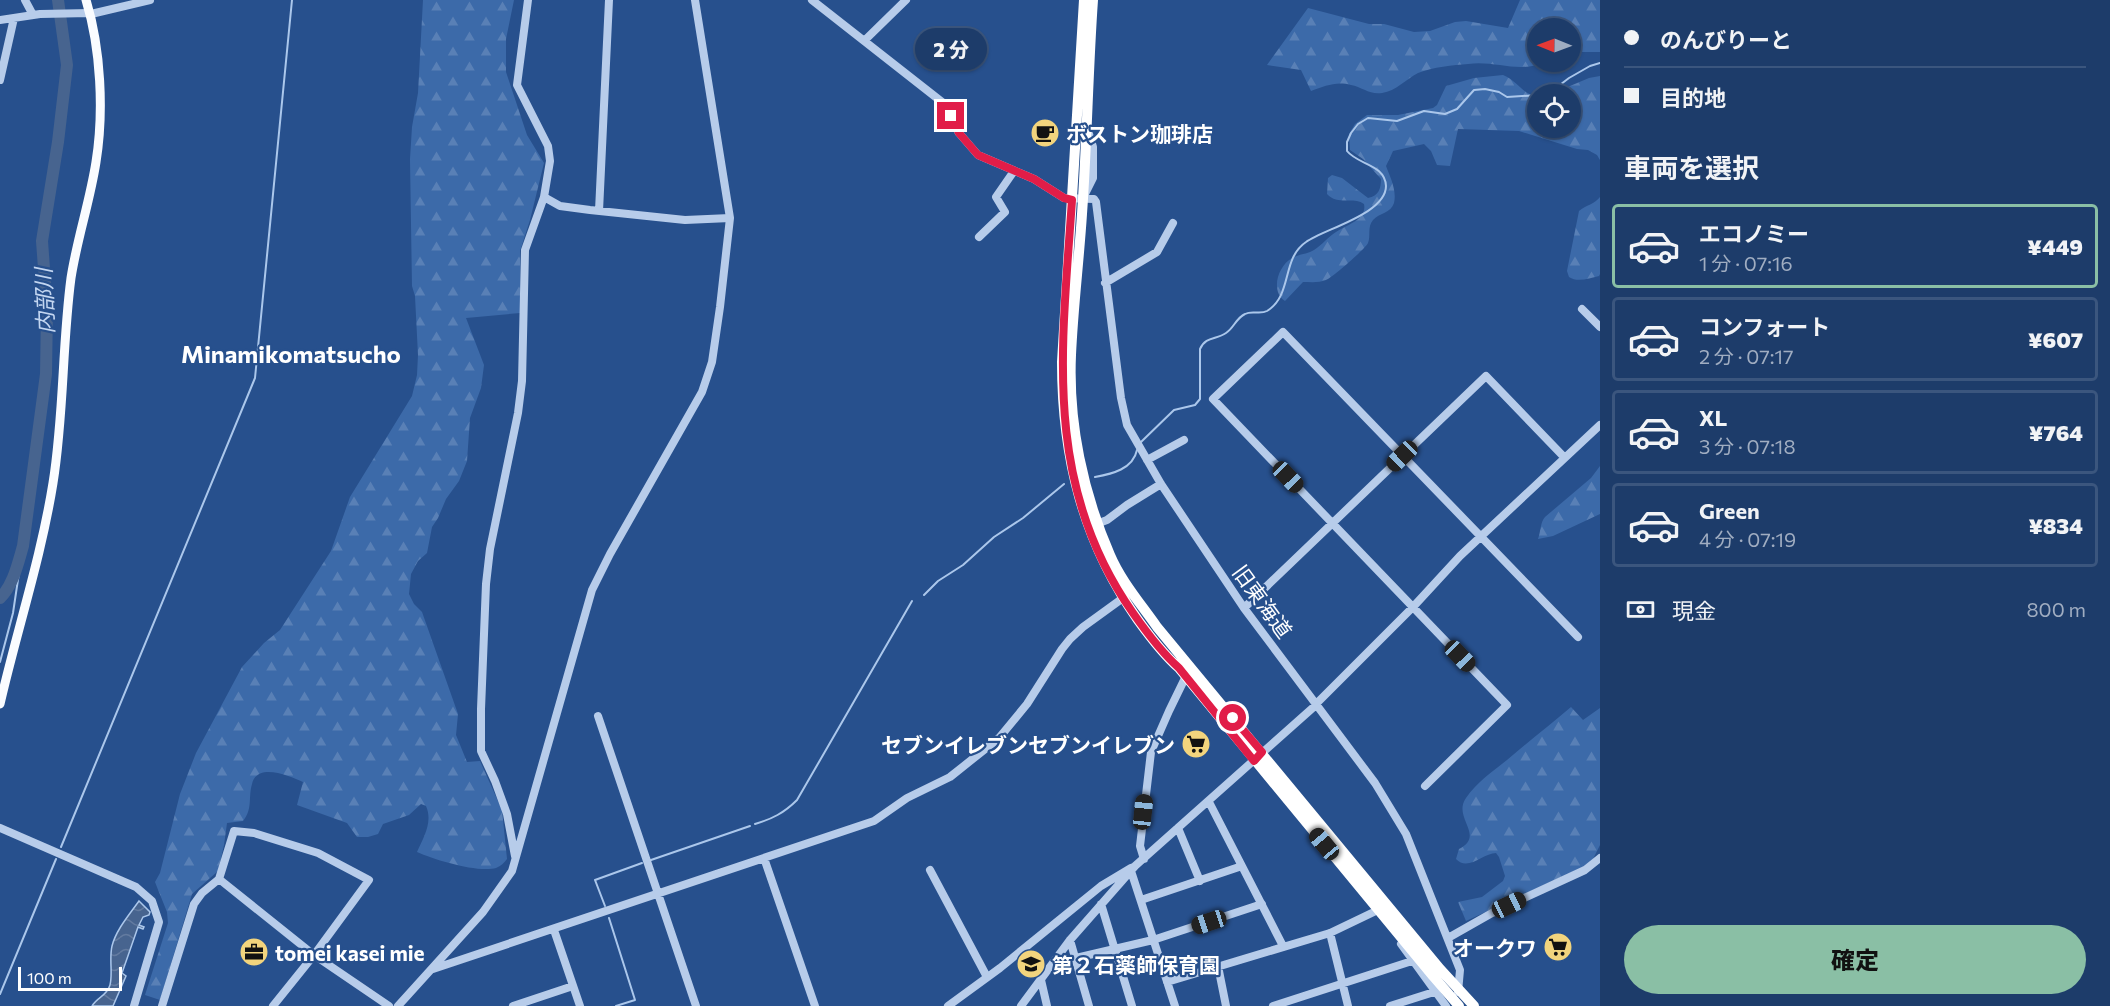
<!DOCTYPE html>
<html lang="ja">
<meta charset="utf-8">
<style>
body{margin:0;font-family:Commissioner,"Noto Sans JP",sans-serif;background:#2a4772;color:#f1f3f6;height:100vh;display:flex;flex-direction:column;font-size:22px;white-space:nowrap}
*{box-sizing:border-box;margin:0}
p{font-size:20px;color:#a0adc1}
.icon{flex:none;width:33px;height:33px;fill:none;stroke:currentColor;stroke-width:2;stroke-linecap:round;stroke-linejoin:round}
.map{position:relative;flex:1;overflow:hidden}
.sheet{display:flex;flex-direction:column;background:#1d3c6a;width:510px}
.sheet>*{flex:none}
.guide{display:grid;align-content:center;height:132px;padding:0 24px;background:#1d3c6a}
.needle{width:39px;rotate:271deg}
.fabs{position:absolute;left:1527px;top:18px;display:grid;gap:12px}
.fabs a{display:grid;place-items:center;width:54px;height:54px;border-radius:50%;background:#1d3c6a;box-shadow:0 2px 4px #0004,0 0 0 2px #3b567e;font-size:30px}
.scale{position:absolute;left:18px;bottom:15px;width:104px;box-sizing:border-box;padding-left:6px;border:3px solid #fff;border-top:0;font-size:16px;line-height:21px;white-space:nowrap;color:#fff;-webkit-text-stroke:4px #27508d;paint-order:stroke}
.end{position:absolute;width:27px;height:27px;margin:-14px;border:8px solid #e11d48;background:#fff;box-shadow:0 0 0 3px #fff}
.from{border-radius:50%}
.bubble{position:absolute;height:42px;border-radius:21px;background:#1d3c6a;box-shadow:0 2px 4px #0004,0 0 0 2px #3b567e;font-size:20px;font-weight:800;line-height:42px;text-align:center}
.car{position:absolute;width:18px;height:36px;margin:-18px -9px;border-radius:8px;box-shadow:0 0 4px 2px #0007;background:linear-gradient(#222 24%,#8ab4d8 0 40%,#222 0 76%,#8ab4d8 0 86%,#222 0)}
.guide b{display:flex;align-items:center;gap:21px;height:57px;font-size:22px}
.guide b+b{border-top:2px solid #3b567e}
.guide i{width:15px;height:15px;background:#f1f3f6}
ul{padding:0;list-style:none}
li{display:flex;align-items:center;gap:18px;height:84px;margin:0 12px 9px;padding:0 12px;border:3px solid #3b567e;border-radius:6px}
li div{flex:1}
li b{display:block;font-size:22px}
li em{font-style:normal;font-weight:800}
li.active{border-color:#8abfa5}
li>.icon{width:54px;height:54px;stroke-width:1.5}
h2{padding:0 24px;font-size:27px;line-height:72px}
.pay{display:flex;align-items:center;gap:15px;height:66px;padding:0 24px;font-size:22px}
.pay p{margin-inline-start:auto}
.primary-button{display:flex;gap:12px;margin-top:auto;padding:12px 24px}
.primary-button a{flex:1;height:69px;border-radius:36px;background:#8abfa5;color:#111;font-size:24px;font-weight:800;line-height:69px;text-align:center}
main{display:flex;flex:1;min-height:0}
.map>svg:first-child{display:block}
.forest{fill:url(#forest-firs)}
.water{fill:url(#water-waves);stroke:#abc7eb;stroke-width:1.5}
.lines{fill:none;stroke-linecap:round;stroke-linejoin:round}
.stream{stroke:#abc7eb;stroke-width:2}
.river{stroke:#47648f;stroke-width:12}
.minor{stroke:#b7ccea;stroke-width:8}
.major{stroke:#fafcff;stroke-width:9}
.highway{stroke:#fff;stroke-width:10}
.route{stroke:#e11d48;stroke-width:8}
.labels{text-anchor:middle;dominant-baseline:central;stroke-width:4.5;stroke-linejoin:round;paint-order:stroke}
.poi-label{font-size:21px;font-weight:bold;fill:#fff;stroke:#27508d;text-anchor:start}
.street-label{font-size:21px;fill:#fff;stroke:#27508d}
.water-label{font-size:22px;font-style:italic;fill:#c3d6f1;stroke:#27508d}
.quarter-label{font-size:24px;font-weight:bold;fill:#fff;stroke:#27508d}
</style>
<main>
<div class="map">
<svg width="1600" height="1006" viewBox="0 0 1600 1006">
<defs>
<pattern id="forest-firs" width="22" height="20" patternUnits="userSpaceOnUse" patternTransform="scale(1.5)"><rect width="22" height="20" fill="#3c6aa9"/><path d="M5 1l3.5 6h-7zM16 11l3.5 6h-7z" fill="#5980b6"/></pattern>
<pattern id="water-waves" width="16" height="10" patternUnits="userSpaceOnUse" patternTransform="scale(1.5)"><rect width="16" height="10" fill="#47648f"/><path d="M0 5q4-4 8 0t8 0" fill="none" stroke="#637ba0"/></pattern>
</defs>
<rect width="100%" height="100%" fill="#27508d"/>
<path class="forest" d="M423 0H514L506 39V72L527 135 544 163 530 220 520 251V313L466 318 484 365 481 388 470 418 467 461 459 481 446 499 438 518 432 527 427 553 418 561 411 574 409 594 414 604 422 612 458 714 456 735 467 762 480 761 502 810 507 859C504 863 501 866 496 868 478 873 435 860 417 852 424 837 433 822 426 806L421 804 409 815 383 824 378 834 368 837H357L347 823 297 805 303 782C290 776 257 762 252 784 248 797 253 809 243 821L227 823 224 845 218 871 192 894 160 1000 145 995 168 923 167 912 155 882 160 873 180 794 196 753 242 667 264 643 280 630 331 551 350 497 412 396 417 375 418 355 415 296 412 286 410 159 412 127 418 93Z
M1520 0H1600V52H1571L1570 28H1538V62H1546C1519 74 1495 60 1468 64 1453 65 1433 67 1418 73 1406 79 1396 91 1382 93 1370 95 1362 87 1351 85 1336 81 1325 86 1311 91L1301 70 1267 65 1308 8 1369 24H1384L1414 32 1430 31 1455 22 1466 21 1508 28Z
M1503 75C1518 81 1522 94 1537 97L1538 128H1570V94H1551L1589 78 1600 76V160L1597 155 1588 150 1577 149 1519 131 1458 129 1450 166 1437 165 1431 151 1424 144 1393 151 1386 166C1390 177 1397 190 1394 203 1391 213 1379 213 1373 220 1367 227 1371 236 1368 243 1365 249 1332 278 1326 280 1319 283 1311 282 1303 282L1285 301C1270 291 1278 266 1292 258 1299 254 1308 254 1314 250 1322 245 1328 237 1336 232 1343 227 1355 223 1360 217 1364 213 1365 209 1364 204 1353 196 1338 206 1327 194L1328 178 1332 175 1342 178 1368 198C1379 196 1381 188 1381 179L1363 159 1350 150 1349 134 1355 124 1367 115H1398L1433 108 1437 105 1446 86 1474 78Z
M1600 197V274L1599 276C1589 278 1578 283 1569 277L1567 271 1579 211C1586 205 1595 204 1600 197Z
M1600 466V514L1553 536 1538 539C1541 531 1540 523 1545 517L1591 478Z
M1571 707 1583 720 1600 708V845L1591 863 1466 921 1458 902 1482 897 1503 881 1505 876 1499 857 1496 853C1483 853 1468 872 1456 859L1459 849C1486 835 1452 818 1466 798 1477 782 1493 771 1507 760 1528 742 1550 725 1571 707Z"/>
<path class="water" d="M139 901 150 912 149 915 143 917 139 925 144 927 143 929 138 927 122 973 126 976 113 1006H92C97 997 107 996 110 985 113 973 109 959 112 946 116 930 129 915 139 901Z"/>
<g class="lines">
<path class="stream" d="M1543 94H1548L1569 78 1590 66 1600 63
M1141 442 1174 410 1195 405 1200 399V349C1206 336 1216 340 1226 333 1234 328 1236 318 1245 314 1252 310 1260 315 1267 311 1293 295 1281 259 1306 242 1324 229 1386 214 1386 186 1385 164 1358 165 1347 151V142L1351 133 1358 124 1368 118 1397 121 1424 111 1445 114 1457 109 1474 90 1485 89 1499 92 1507 97 1538 95
M1095 477C1112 474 1133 469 1137 450
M924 595 938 581 963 565 994 537 1023 518 1064 484
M0 662 13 613 23 546
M755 824C772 819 784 813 797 800L912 601
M61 847 255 378 292 0
M651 860 750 826
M605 906 595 880 642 863
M609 918 635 1000 616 1006
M0 994 56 859"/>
<path class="river" d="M0 598C13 586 18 563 23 546L46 374 47 309 42 241 58 142 67 65 58 0"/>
<path class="minor" d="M25 0 33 15
M812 0 942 102 959 133 978 155 1034 179 1064 198 1094 199 1096 202 1121 398 1127 425 1161 484 1244 608 1375 783 1406 834 1460 970 1458 992
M91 14 150 0
M0 20 40 14 90 13
M864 41 906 0
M0 80 14 18
M1085 194 1093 178V147L1089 134
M544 197 560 206 590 210 685 220 730 218
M599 211 609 0
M979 237 1005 212 996 197 1014 171
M1105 283 1157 252 1173 223
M1582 309 1600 327
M1147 460 1184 440
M1099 523 1107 520 1127 505 1161 484
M1244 608 1486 376 1564 457
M1316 704 1413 607 1460 556 1600 425
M598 716 696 1006
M1425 786 1507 705 1213 399 1283 332 1578 637
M1209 802 1283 946
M0 828 136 887 152 901 159 922 134 1006
M1178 828 1200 881
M515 856 507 814 495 781 481 751V709L486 584 490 549 518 413 522 381 525 250 544 197 550 161 548 146 517 85 528 0
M764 858 815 1006
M1144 859 1140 846 1151 752 1169 711 1187 674
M930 870 987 977
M1131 871 1175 1006
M219 879 314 955 389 1006
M1141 900 1242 866
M1101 904 1132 1006
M554 930 580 1006
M1330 933 1348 1006
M1448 938 1492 913 1585 870 1600 858
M1070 940 1089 1006
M1401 944 1446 1006
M1076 958 1153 940 1262 904
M1218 966 1226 1006
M433 969 874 821 907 798 950 777 999 738 1027 704 1062 649 1070 639 1083 627 1123 598
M1041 980 1047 1006
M1167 982 1330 933 1378 910
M162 1006 194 904 202 893 219 879 234 831 254 833 318 853 369 880 314 955 273 1006
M398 1006 483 912 512 871 592 590 610 554 702 392 712 362 720 307 730 218 695 0
M513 1006 573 986
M948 1006 1000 968 1101 886 1131 868
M1021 1006 1070 940 1135 866 1316 705
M1273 1006 1412 961
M1390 1006 1434 992"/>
<path class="major" d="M0 704C17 630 41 558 53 483 64 415 62 346 71 278 77 239 90 201 96 162 104 112 101 49 86 0"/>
<path class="highway" d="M1084 0 1062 362C1062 457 1083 542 1138 620 1151 638 1163 654 1179 668L1433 976 1459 1006
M1093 0C1088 71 1087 143 1082 214 1079 261 1073 308 1071 355 1068 423 1083 493 1110 555 1121 581 1141 604 1157 627L1440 969 1474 1006"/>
</g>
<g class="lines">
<path class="route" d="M951 116 959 133 978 155 1034 179 1064 198 1072 200C1062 347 1042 484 1133 613 1147 633 1161 652 1179 668L1254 761 1262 752 1233 718"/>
</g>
<defs>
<g id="cafe-disc" transform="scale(1.5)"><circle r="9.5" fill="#f2d47d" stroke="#27508d"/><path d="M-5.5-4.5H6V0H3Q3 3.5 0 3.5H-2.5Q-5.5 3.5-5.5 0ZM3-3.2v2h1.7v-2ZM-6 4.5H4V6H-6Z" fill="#111"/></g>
<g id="supermarket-disc" transform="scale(1.5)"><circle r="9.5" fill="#f2d47d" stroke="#27508d"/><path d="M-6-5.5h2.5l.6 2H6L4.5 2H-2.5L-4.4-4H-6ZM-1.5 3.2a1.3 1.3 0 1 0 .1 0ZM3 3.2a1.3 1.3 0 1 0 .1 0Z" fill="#111"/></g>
<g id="office-disc" transform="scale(1.5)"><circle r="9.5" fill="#f2d47d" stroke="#27508d"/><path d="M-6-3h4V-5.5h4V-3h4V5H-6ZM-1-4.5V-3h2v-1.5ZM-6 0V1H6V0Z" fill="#111"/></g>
<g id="school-disc" transform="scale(1.5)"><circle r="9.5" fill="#f2d47d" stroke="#27508d"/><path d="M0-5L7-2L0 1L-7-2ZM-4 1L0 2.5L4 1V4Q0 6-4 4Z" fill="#111"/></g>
</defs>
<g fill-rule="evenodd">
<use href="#cafe-disc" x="1045" y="133"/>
<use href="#supermarket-disc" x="1196" y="744"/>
<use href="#supermarket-disc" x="1558" y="947"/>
<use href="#office-disc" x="254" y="952"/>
<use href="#school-disc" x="1031" y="964"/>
</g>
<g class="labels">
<g class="poi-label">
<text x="1066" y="133">ボストン珈琲店</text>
<text x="1175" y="744" text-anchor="end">セブンイレブンセブンイレブン</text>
<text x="1537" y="947" text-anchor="end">オークワ</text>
<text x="275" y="952">tomei kasei mie</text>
<text x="1052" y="964">第２石薬師保育園</text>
</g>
<g class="street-label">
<text transform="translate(1263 601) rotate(54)">旧東海道</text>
</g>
<g class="water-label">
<text transform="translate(44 301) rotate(-92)">内部川</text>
</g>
<g class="quarter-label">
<text x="291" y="353">Minamikomatsucho</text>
</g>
</g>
</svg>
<div class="fabs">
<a><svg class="needle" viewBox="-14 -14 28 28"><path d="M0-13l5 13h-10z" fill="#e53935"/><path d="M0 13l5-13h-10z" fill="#a0adc1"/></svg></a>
<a><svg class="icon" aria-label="locate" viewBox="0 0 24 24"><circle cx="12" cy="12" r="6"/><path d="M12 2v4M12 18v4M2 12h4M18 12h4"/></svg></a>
</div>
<div class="scale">100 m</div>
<i class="end from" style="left:1233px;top:718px"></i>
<i class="end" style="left:951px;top:116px"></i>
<div class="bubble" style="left:915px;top:28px;width:72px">2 分</div>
<i class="car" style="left:1402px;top:456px;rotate:226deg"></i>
<i class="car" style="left:1288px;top:477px;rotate:136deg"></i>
<i class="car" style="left:1460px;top:656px;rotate:136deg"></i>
<i class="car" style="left:1143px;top:812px;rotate:6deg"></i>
<i class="car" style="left:1324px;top:844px;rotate:320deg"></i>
<i class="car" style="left:1509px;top:905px;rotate:65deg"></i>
<i class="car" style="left:1209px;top:922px;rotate:252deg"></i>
</div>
<section class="sheet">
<div class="guide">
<b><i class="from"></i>のんびりーと</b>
<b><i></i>目的地</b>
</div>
<h2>車両を選択</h2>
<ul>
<li class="active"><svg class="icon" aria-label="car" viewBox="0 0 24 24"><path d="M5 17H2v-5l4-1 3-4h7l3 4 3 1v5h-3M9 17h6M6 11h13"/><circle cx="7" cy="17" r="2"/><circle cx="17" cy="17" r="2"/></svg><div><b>エコノミー</b><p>1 分 · 07:16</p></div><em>¥449</em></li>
<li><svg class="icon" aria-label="car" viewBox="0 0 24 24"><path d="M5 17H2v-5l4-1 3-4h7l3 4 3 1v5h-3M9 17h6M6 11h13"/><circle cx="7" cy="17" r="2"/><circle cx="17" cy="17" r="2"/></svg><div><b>コンフォート</b><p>2 分 · 07:17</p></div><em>¥607</em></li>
<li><svg class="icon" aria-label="car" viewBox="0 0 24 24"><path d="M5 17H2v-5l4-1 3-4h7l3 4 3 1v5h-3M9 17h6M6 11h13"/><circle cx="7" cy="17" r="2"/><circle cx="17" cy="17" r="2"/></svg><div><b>XL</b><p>3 分 · 07:18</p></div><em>¥764</em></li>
<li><svg class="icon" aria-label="car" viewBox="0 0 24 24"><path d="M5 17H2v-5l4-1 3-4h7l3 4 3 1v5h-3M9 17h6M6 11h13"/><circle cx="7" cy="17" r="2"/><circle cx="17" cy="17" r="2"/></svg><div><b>Green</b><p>4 分 · 07:19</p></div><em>¥834</em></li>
</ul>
<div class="pay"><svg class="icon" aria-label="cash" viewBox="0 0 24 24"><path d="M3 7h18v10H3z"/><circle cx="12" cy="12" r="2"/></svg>現金<p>800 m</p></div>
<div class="primary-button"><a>確定</a></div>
</section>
</main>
